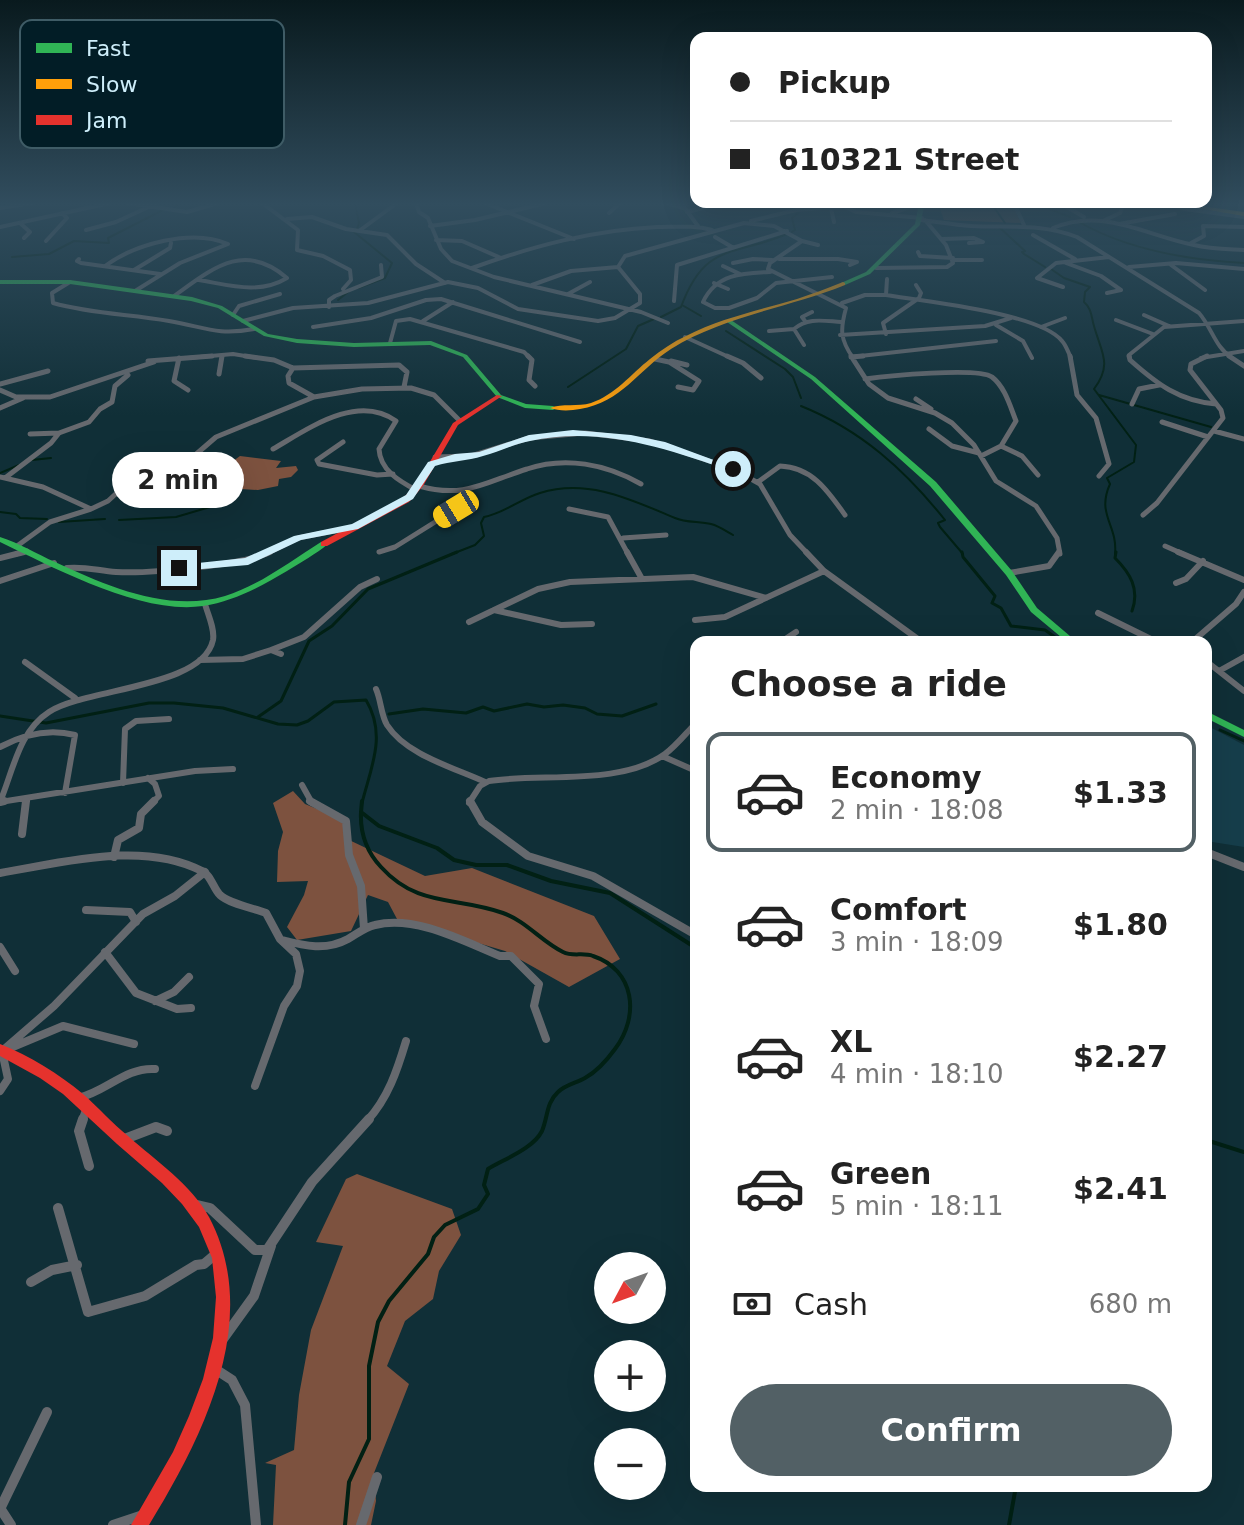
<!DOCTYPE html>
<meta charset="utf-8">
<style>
body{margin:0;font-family:"DejaVu Sans",sans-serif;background:#f6f6f6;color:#222;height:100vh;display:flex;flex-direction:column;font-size:30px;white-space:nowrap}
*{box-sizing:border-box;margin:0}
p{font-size:26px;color:#767676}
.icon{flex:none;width:44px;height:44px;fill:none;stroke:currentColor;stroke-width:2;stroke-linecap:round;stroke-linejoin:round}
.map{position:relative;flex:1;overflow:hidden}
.panel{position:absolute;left:690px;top:636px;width:522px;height:856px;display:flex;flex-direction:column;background:#fff;border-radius:16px;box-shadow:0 8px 32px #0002}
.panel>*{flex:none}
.guide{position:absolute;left:690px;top:32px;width:522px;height:176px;border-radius:16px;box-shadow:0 8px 32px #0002;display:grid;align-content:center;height:176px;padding:0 40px;background:#fff}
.needle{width:52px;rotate:229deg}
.tools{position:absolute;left:594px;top:1252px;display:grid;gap:16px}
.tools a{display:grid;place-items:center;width:72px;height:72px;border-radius:50%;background:#fff;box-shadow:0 8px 32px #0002;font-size:40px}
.end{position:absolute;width:36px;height:36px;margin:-18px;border:10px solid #ceeefa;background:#111;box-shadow:0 0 0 4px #111}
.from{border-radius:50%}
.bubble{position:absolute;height:56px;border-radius:28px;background:#fff;box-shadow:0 8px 32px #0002;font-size:26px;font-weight:700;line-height:56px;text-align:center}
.car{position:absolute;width:24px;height:48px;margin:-24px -12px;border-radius:10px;box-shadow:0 0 6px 2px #0007;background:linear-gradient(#f5c518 24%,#345 0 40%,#f5c518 0 76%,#345 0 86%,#f5c518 0)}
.guide b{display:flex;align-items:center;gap:28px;height:76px;font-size:30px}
.guide b+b{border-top:2px solid #e0e0e0}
.guide i{width:20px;height:20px;background:#222}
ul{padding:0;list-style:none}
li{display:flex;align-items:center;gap:24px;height:120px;margin:0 16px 12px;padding:0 24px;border:4px solid transparent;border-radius:16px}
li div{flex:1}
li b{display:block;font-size:30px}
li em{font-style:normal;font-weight:700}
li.active{border-color:#526065}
li>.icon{width:72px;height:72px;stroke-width:1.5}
h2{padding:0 40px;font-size:36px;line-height:96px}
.pay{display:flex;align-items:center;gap:20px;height:88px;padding:0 40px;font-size:30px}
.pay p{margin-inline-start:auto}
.primary-button{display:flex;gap:16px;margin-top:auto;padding:16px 40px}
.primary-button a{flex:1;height:92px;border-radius:48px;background:#526065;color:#fff;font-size:32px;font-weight:700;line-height:92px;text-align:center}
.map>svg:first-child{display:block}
.built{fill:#163e4b}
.green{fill:#6e4838}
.forest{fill:#7d523f}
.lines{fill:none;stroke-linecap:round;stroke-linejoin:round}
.stream-far2{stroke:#012014;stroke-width:2}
.stream-far1{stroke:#012014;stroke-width:3}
.stream{stroke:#012014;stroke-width:4}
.street-far4{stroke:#66696e;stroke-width:4}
.street-far3{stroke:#66696e;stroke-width:5}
.street-far2{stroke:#66696e;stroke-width:6}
.street-far1{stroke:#66696e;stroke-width:8}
.street{stroke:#66696e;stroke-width:10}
.fast{fill:#30b455;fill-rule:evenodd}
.slow{fill:#ff9f0a;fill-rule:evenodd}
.jam{fill:#e5322d;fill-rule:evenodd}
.route{fill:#ceeefa}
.key{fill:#021d26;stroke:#3f5c66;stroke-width:2}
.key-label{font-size:22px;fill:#ceeefa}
</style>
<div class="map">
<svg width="1244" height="1525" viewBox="0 0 1244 1525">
<rect width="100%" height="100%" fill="#102f37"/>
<path class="built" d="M1206 725 1244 745V847L1206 841Z"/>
<path class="green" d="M938 203H1012L1021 223 944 220Z"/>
<path class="forest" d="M240 456 281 461 276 468 296 466 298 470 291 477 279 479 278 486 258 490 241 489 237 481 223 482 218 472Z
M293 791 305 804 344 820 347 839 425 876 472 868 594 916 620 959 569 987 505 951 397 919 388 902 368 895 351 931 297 940 287 927 304 895 308 881 277 882 278 851 283 832 273 803Z
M357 1174 452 1209 461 1235 439 1271 433 1299 405 1321 387 1366 409 1384 374 1473 376 1501 371 1525H273L276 1465 265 1463 294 1450 299 1395 311 1330 343 1246 316 1242 346 1179Z"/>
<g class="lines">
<path class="stream-far2" d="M355 203 359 223 357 229
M991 203 1005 223
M1034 203 1070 217
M174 207 182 203
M1079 222C1128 250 1188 260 1244 263
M999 227 1025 251 1022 252 1024 254 1045 267
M354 232 392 263 385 278 358 288
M792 232 795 230 792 218 800 211
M12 257 49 254 74 241 109 243 108 238 163 210
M1051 269 1064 278 1090 287 1085 292 1084 302C1092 309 1091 316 1094 326 1101 352 1113 364 1094 389L1136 445 1134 462 1107 478 1110 484C1096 515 1118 525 1115 554
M338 300 348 292
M682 305 701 316
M661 317 681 307C705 242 732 257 787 234
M726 331 785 369 793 377 801 398
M568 387 626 349 638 326 654 319
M1099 395 1211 427
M801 406C861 430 905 470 945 520L938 523 940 527 963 554
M32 460 51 458
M0 473 19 465
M0 512 16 514 20 518 47 519
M119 520 176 517 227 502
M59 522 105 519
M452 554 475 545 484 536 481 523 484 517C505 513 520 499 540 493 588 478 632 500 675 518 686 523 700 521 711 524 719 526 726 531 733 535"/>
<path class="stream-far1" d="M962 552 963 557 995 596 992 603 1001 608 1011 626 1045 630 1062 642
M1116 552 1115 558C1130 573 1140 589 1132 611
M389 714 423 709 466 713 483 707 494 711 527 704 544 707 563 705 585 708 597 714 622 716 656 704
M0 716 46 723 149 703H174L223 708 278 724 297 725 308 721 334 702 366 700C387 735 371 767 362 803
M258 717 281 701 309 641 332 626 368 589 457 552
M1220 730 1244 741"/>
<path class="stream" d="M362 801 361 812 379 826 437 848 454 860 476 865H507L551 881 610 893 696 948
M1206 1140 1244 1152
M345 1525 349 1482 369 1439V1366L378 1322 389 1301 428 1254 434 1237 445 1225 478 1209 488 1194 484 1185 488 1169C504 1159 533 1149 542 1131 548 1117 546 1103 558 1092 565 1085 576 1083 585 1078 596 1072 607 1060 615 1049 640 1016 635 970 593 956 583 952 573 957 563 952 542 942 526 921 503 913 456 896 418 908 381 867 367 852 360 833 361 812
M1009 1525 1016 1486"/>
<path class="street-far4" d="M128 203 187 212 218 203
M262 203 298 230 297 250 323 256 350 270 351 280 343 289
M416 203 419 212 428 218 441 249 452 261 494 277 641 312 668 323
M485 203 574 239
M666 203 684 208
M681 203 698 226
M1014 203 1024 225
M1060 203 1084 217
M1167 203 1185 209 1244 217
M845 207 856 212 922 218
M0 208 32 203
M831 208 834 222
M687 212 722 203
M609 213 620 203
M892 213 922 203
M287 219 312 217 346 229 387 235 416 264 445 283
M921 220C938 222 955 225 971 226 1008 228 1041 223 1077 237L1199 313C1212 328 1215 347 1232 358
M1105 220 1120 213 1124 203
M751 221 796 210 887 203
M20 223 30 232 24 238
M1119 224 1175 214
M430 226 475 220 546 203
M0 227 110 203
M1053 228C1102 207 1145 235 1194 245 1210 249 1227 249 1244 250
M86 230 116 222 157 203
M359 231 397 203
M1033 235 1075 259
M715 237 732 247
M942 239 974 238 983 242 969 243
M436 240 462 241 501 258
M46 241 67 218 62 213
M802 241 818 245
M1191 243 1204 236 1203 226 1244 227
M918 252 920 256 953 258
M79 259 77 261 81 263 160 274
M779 259H838L857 262 850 265
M953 260H982
M733 263 753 259 772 260
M1066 263 1101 276 1121 290 1107 293
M1171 265 1205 290
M105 266C135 244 192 228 228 244L180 263 135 291
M723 266 740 274
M1129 267 1176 263 1244 269
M472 268C533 246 593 230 657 227 676 227 694 225 712 230
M876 268 947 267 953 263 946 245 925 220
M134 270 170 248 171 243
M770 272C742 273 716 274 703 302L715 308H729L757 298 776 283 832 277
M70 282 52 293 53 303C92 314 130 314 169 321 205 327 216 336 254 329
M714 283 728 289
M532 285 571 271 618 267
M1063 287 1037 278 1056 263 1109 257
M568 294 590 282
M886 295 887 279
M174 296C213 268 244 241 287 278 259 295 229 285 199 280
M674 301 677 265 787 231
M842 303 865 295H886C923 301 1040 313 1062 341 1066 345 1068 352 1071 358
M329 307V300L335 296 382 277 381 265
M233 315 239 306 280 294
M1144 315 1169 326
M1116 320 1153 334
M243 321 293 308 368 303 448 282 478 288 518 309 598 321 615 318 640 303V294L618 267 625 256 744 223 774 226 802 241 770 263 768 269 846 308C840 330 840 339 853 358
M423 321 453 302
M805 321 802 317 812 312
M996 325 1023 341 1032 358
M313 327 371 318 426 300 441 299 580 342
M1041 327 1065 318
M769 331 794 329
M886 334 883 323 919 298 921 293 916 285
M840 335 985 326 1011 318
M685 337 731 358
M390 343 396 321 410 319 524 352 530 358
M804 345 794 329C808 317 824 321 841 322
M851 357 996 341
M188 358 233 354 258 358
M1130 358 1129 355 1164 327 1244 321
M1201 358 1244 351"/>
<path class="street-far3" d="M245 356 274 360 293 368 399 365 407 372 404 387
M528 356 532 360 529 380 535 386
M727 356 743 363 761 378
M851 356 869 384 888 398 935 413 952 423 974 445 996 481 1036 506 1057 538 1060 554
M1070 356 1077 395 1096 418 1109 464 1099 476
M1129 356 1130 360C1157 384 1179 401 1216 404
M1229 356 1244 366
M851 357 863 356
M179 358 174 381 188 390
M655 359 669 362 699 381 693 390 678 387
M148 361 212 356
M671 361 687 365
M293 368 288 376 289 383 314 397
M219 374 222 356
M865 379C886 376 978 367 992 377 1005 387 1010 406 1016 421L1001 446 981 456
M0 384 48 371
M0 390 16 397H50L154 362
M916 399 931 409
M1132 404 1139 389 1159 385
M0 408 23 398
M1162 422 1208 437
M929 429 952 446 979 453
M1214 431 1244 439
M59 433 89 422 100 409 112 402 115 386 128 375
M343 442 317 460 319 464 377 475 393 474
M1001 446 1022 456 1038 475
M273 449C308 429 357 393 396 421L379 449C380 470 399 481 416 490
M435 457 471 456 529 438 585 433 650 441 733 469 760 484 790 535 808 554
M0 477 43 487 91 509 50 522 17 546
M5 478 51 443 59 433 30 434
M758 482 780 466C812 467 828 491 845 515
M419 486C465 499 485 482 527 469 565 456 606 464 641 484
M117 494 162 497
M152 495 178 484
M91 509 108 501 135 476 157 467 187 462 216 437 314 397 362 389 411 388 434 395 459 420
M569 509 608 517 628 554
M1143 515 1157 503 1223 418 1221 410 1190 370 1191 364 1207 356
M623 538 666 535
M1165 546 1183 554
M379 552 395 547 456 509 462 492
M16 554 27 551
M266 554 298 538 355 527"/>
<path class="street-far2" d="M627 552 642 579
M806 552 824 571 922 642
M1178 552 1244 580
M0 558 24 552
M67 568C85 566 99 571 116 572 148 574 243 565 270 552
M1009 573 1049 566 1059 552
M0 581 54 563
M1176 583 1186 579 1203 561
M494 610 561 625 592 624
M1098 613 1157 642
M695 620 725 617 824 571
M469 622 538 589 570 582 693 577 766 598
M781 642 796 632
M1192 642 1236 604 1244 592
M271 650 304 637 360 587 377 579
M200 660 243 659 271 650 281 654
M1206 661 1244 691
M25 662 75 698
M1219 671 1244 657
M376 689C381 700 381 715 387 725 406 755 455 768 485 782
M0 747C24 734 48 728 75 735L65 793
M662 756 696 771
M148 778 155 784 159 796 152 803
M123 783 125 729 136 721 169 719
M302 785 312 803
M0 802C13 771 19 731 49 712 86 688 203 688 213 640 215 629 208 615 205 604
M0 802 195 771 233 769
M26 803V799
M469 803 480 786 489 781C542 773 621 786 665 754 677 745 686 733 696 723"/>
<path class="street-far1" d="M310 801 346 821 349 855 361 886 364 929
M470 801 482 822 528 856 593 876 696 935
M0 802 4 801
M22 834 26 801
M1206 852 1244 867
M114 857 118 840 139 828 141 814 154 801
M0 873C62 863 142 840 202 871 211 875 213 888 220 895 230 904 253 908 266 913L280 939 296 954 300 971 297 986 284 1006 255 1086
M86 910 130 912 136 922
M282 940C305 946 326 951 348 939 357 934 365 927 375 925 416 915 463 941 500 956H511L539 984 534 1006 546 1039
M0 947 15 971
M105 952 136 993 177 1009 191 1008
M155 1001 174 992 189 977
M8 1049 63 1026 134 1044
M2 1051 54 1006 143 914 175 896 205 872
M0 1091 8 1079 2 1051
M78 1098C106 1092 125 1067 155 1069
M82 1121 87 1107
M367 1121C388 1098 397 1071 406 1041"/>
<path class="street" d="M83 1119 79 1131 89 1166
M122 1140 156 1127 167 1131
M193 1204 210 1208 255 1250H267L312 1182 369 1119
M58 1208 88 1312 145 1296 196 1265 204 1264 217 1253
M31 1282 52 1270 77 1265
M223 1339 254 1296 271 1246
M215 1369 232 1380 245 1405 256 1525
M0 1508 11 1525
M0 1509 47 1412
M113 1525 143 1515
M361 1525 377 1477"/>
<path class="fast" d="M919 203H925L920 225 870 274 845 285H841V283L866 272 915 224Z
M0 280H70L192 297 222 306 268 334 297 339 354 343 431 341 467 355 501 395 526 404 553 406 556 408 553 410 525 408 497 397 463 357 430 345 354 347 297 343 264 336 218 308 191 301 70 284H0Z
M727 320H731L815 377 936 482 1012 571 1037 608 1077 642H1067L1031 612 1006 575 930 486 811 379 727 322Z
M452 455 459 457 432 466 428 464Z
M0 537C19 543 37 554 55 562 107 586 168 613 225 596 260 585 291 561 321 542H327L328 544C316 554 301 562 287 571 260 587 234 601 203 606 141 615 55 568 0 542Z
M1206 711 1244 730V737L1206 718Z"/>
<path class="slow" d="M1167 203H1179L1244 212V216Z
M843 282 845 283V285C788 308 724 316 671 349 637 371 622 402 580 409 570 411 558 411 550 408 562 403 578 407 591 403 615 395 631 374 650 359 661 350 673 342 686 336 721 318 760 310 797 299 812 294 828 288 843 282Z"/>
<path class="jam" d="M497 395 502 396 458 425 423 486 409 502 327 546H321V542L403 498 416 485 453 423Z
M0 1044C30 1056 59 1074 83 1094 99 1108 112 1123 128 1136 156 1161 191 1184 209 1217 263 1319 203 1437 149 1525H131L173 1452 189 1416 203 1379 213 1338 216 1297 212 1258 199 1227 182 1204 162 1183 117 1144 63 1094 40 1078 0 1056Z"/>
</g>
<linearGradient id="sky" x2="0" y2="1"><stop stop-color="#091a1e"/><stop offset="0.49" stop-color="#314d5e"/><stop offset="1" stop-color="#314d5e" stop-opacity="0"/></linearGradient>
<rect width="1244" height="416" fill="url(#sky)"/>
<path class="route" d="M573 430 631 435 665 442 738 469 730 471C666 448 599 426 530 441 514 444 499 452 483 456 467 461 451 461 435 466L413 499 358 529 301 540 248 565 179 571 173 568 179 565 245 558 294 536 352 524 406 495 428 462 455 454 479 452 529 435Z"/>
<rect x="20" y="20" width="264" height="128" rx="12" class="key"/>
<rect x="36" y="43" width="36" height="10" fill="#30b455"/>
<rect x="36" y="79" width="36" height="10" fill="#ff9f0a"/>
<rect x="36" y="115" width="36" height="10" fill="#e5322d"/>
<g class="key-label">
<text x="86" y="56">Fast</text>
<text x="86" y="92">Slow</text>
<text x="86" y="128">Jam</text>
</g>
</svg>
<div class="tools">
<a><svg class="needle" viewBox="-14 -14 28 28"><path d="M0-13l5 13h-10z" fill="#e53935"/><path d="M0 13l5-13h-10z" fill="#767676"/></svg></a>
<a>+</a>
<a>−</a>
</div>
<i class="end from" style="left:733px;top:469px"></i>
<i class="end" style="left:179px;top:568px"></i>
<div class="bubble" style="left:112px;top:452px;width:132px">2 min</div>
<i class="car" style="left:456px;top:509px;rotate:239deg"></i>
<div class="guide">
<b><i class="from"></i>Pickup</b>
<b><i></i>610321 Street</b>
</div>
<section class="panel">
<h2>Choose a ride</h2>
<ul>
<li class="active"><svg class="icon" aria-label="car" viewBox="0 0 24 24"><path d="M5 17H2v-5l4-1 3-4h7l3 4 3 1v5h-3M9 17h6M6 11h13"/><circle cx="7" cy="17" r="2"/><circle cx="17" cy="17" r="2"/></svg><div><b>Economy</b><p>2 min · 18:08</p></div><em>$1.33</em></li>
<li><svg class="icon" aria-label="car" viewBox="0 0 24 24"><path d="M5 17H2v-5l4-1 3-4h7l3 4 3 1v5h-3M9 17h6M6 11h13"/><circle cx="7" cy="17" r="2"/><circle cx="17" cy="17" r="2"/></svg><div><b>Comfort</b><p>3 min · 18:09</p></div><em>$1.80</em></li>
<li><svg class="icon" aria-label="car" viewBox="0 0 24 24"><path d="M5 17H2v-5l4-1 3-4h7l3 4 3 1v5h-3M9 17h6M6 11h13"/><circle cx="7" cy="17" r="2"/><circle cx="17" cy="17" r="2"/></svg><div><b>XL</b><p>4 min · 18:10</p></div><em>$2.27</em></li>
<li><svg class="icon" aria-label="car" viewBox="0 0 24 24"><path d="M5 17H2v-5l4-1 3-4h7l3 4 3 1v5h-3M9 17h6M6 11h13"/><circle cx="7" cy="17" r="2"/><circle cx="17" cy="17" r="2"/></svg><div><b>Green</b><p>5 min · 18:11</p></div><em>$2.41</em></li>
</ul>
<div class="pay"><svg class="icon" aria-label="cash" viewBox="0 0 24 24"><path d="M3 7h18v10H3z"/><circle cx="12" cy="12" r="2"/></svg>Cash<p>680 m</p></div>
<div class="primary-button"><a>Confirm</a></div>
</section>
</div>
